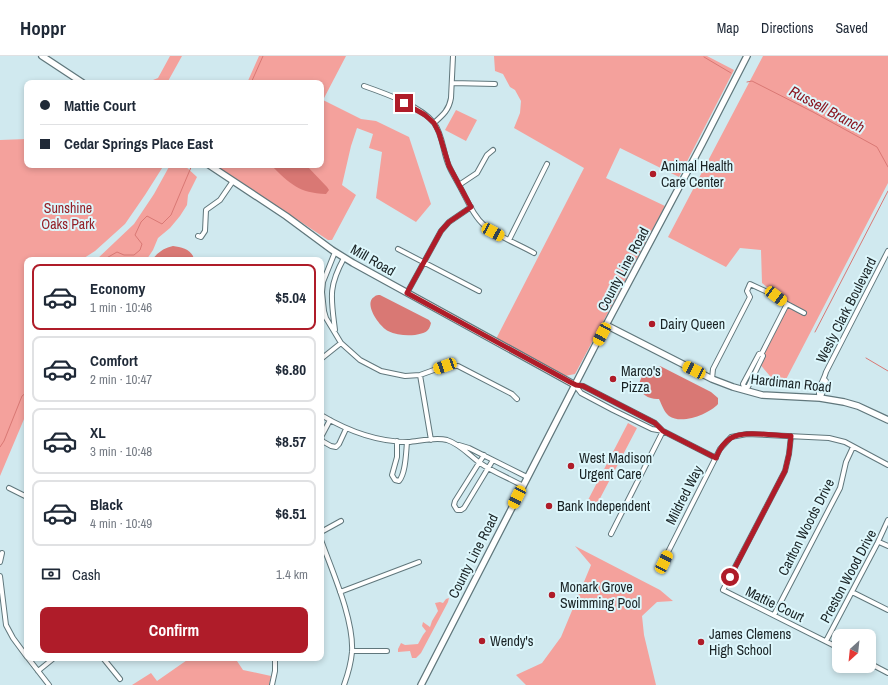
<!DOCTYPE html>
<meta charset="utf-8">
<style>
body{margin:0;font-family:"Archivo Narrow",sans-serif;background:#f2f2f3;color:#1f2937;height:100vh;display:flex;flex-direction:column;font-size:15px;white-space:nowrap}
*{box-sizing:border-box;margin:0}
p{font-size:13px;color:#747a83}
.icon{flex:none;width:22px;height:22px;fill:none;stroke:currentColor;stroke-width:2;stroke-linecap:round;stroke-linejoin:round}
.map{position:relative;flex:1;overflow:hidden}
.panel{position:absolute;left:24px;top:201px;width:300px;height:404px;display:flex;flex-direction:column;background:#fff;border-radius:8px;box-shadow:0 2px 6px #0003}
.panel>*{flex:none}
.hud{position:absolute;left:24px;top:24px;width:300px;height:88px;border-radius:8px;box-shadow:0 2px 6px #0003;display:grid;align-content:center;height:88px;padding:0 16px;background:#fff}
.needle{width:26px;rotate:207deg}
.controls{position:absolute;left:832px;top:573px;display:grid;gap:8px}
.controls a{display:grid;place-items:center;width:44px;height:44px;border-radius:8px;background:#fff;box-shadow:0 2px 6px #0003;font-size:20px}
.end{position:absolute;width:18px;height:18px;margin:-9px;border:5px solid #af1c29;background:#fff;box-shadow:0 0 0 2px #fff}
.from{border-radius:50%}
.car{position:absolute;width:12px;height:24px;margin:-12px -6px;border-radius:5px;box-shadow:0 0 3px 1px #0007;background:linear-gradient(#f5c518 24%,#345 0 40%,#f5c518 0 76%,#345 0 86%,#f5c518 0)}
.hud b{display:flex;align-items:center;gap:14px;height:38px;font-size:15px}
.hud b+b{border-top:1px solid #e0e1e3}
.hud i{width:10px;height:10px;background:#1f2937}
ul{padding:7px 0 0;list-style:none}
li{display:flex;align-items:center;gap:12px;height:66px;margin:0 8px 6px;padding:0 8px;border:2px solid #e0e1e3;border-radius:8px}
li div{flex:1}
li b{display:block;font-size:15px}
li em{font-style:normal;font-weight:800}
li.selected{border-color:#af1c29}
li>.icon{width:36px;height:36px;stroke-width:1.5}
.pay{display:flex;align-items:center;gap:10px;height:44px;padding:0 16px;font-size:15px}
.pay p{margin-inline-start:auto}
.action{display:flex;gap:8px;margin-top:auto;padding:8px 16px}
.action a{flex:1;height:46px;border-radius:8px;background:#af1c29;color:#fff;font-size:16px;font-weight:800;line-height:46px;text-align:center}
header{display:flex;align-items:center;gap:24px;box-sizing:border-box;height:56px;padding:0 20px;background:#fff;border-bottom:1px solid #e0e1e3}
header strong{font-size:19px}
nav{display:flex;gap:22px;margin-inline-start:auto;font-size:14px}
.map>svg:first-child{display:block}
.green{fill:#f4a19c}
.water{fill:#d97874}
.lines{fill:none;stroke-linecap:round;stroke-linejoin:round}
.stream{stroke:#d97874;stroke-width:1}
.street-casing{stroke:#60777c;stroke-width:6}
.secondary-casing{stroke:#60777c;stroke-width:8}
.street{stroke:#fff;stroke-width:4}
.secondary{stroke:#fff;stroke-width:5.5}
.route{stroke:#af1c29;stroke-width:5}
.poi-dot{fill:#af1c29;stroke:#ddf7fc;stroke-width:1.5}
.labels{text-anchor:middle;dominant-baseline:central;stroke-width:4;stroke-linejoin:round;paint-order:stroke}
.poi-label{font-size:14px;fill:#1a2325;stroke:#ddf7fc;text-anchor:start}
.park-label{font-size:14px;fill:#952128;stroke:#ddf7fc}
.street-label{font-size:14px;fill:#1a2325;stroke:#ddf7fc}
.water-label{font-size:15px;font-style:italic;fill:#8a141e;stroke:#ddf7fc}
</style>
<header>
<strong>Hoppr</strong>
<nav><a>Map</a><a>Directions</a><a>Saved</a></nav>
</header>
<div class="map">
<svg width="888" height="629" viewBox="0 0 888 629">
<rect width="100%" height="100%" fill="#d0e9ef"/>
<path class="green" d="M170 0H182L167 27H148V26L158 22Z
M259 0H346L323 44 361 63 376 65 409 81 431 148 416 166 376 142 382 96 369 92 373 78 357 72 351 90 342 129 356 139 332 184H328L215 109H321V27H247Z
M494 0H707L734 14 679 121 620 92 606 122 665 150 575 318 565 320 496 283 584 112 514 72 520 57 521 45 515 34 510 31 503 18 495 15Z
M763 0H888V127L781 333 758 306 787 248 762 227 761 194 740 192 726 211 668 181Z
M456 54 477 64 466 85 445 74Z
M27 83V109H164L145 139 125 168 95 195 81 204H27V356L0 420V84Z
M170 109H184L197 121 188 139 187 149 180 160 170 172 158 182 153 194 147 203 96 204 134 168 154 138Z
M628 367 637 372 596 450 592 448 588 444Z
M575 490 660 534 673 545 657 546 642 560 644 579 656 629H526L516 619 542 607 561 581 591 509Z
M449 542 448 546 421 597 416 602H412L410 595 398 596V593L401 587 405 589 418 588 423 579 426 575 422 570 423 566 430 571 432 565 438 555 435 547 440 546 443 547 446 543Z
M190 602H235L243 614 271 620 269 629H132L151 617 157 625Z"/>
<path class="water" d="M271 109H306L327 131 329 134 326 138C299 137 290 128 271 109Z
M173 190C182 191 193 194 194 204H152C158 196 164 192 173 190Z
M380 239 429 264 431 267C429 276 425 277 415 279 406 280 396 279 388 275 380 271 363 248 374 241 376 239 378 239 380 239Z
M660 310 711 336 718 342V348C709 358 682 369 669 360 664 356 662 349 659 343 649 344 636 337 640 325 642 319 646 315 650 311Z"/>
<g class="lines">
<path class="stream" d="M704 1 731 17
M747 26 752 25 813 56 877 91 888 111
M251 27 263 0
M103 204 117 196 124 199H134L140 194 142 188 135 179 141 166 147 160 162 168 171 159 192 109
M815 276 888 135
M866 302 888 315
M0 391 4 385 22 340 27 336"/>
<g class="street-casing">
<path id="street" d="M452 27 495 28
M364 30C384 37 421 50 434 67 443 79 443 97 449 110 452 117 456 123 459 129 467 143 473 160 485 170 499 181 518 188 534 197
M434 67C443 59 449 54 451 42L453 0
M459 129 477 117 487 99 493 94
M198 180 201 181 205 175 206 154 220 144 233 125
M509 184 547 108
M398 193 479 235
M335 196 323 226 322 236 324 255 326 262 341 287 360 304 381 315 405 320 420 319 445 310H458L512 338 517 343
M407 237 441 175 449 166 471 151
M335 274C331 242 328 231 344 202
M762 297 787 248 804 257
M321 303 341 287
M420 319 431 384
M712 323 713 313 750 241 747 235 750 228 776 240 787 248
M575 329 583 330 655 367 663 375 716 402
M575 329 581 337 613 354 652 373 663 375
M743 334 744 331 743 328 759 298 762 297 763 300 748 331H744
M820 342C816 332 824 325 826 316L888 195
M820 342 822 338 826 325 824 323
M321 359C348 375 376 386 408 386 420 385 435 381 447 384 460 388 469 399 480 407 493 416 509 422 523 430
M330 364 321 381 322 385 331 390 336 391 339 388 346 373
M791 380 789 398 785 415 723 534 839 592
M397 385V401L392 419 395 424 399 425C406 417 406 396 407 386
M459 389 469 392 527 421
M484 399 455 445 454 449 457 454H461L464 452 493 404
M9 432 27 441
M321 476 341 465
M611 478 663 375
M321 484C332 515 354 563 352 596 351 607 348 618 344 629
M879 486 888 490
M0 506 2 497
M663 506 720 393 731 381 747 378 829 382 845 386 888 409
M0 520 6 569 13 582 27 601
M340 536 419 506
M852 536 888 554
M774 559 840 432 846 406 853 391
M826 585 877 488 888 464
M352 595H387
M28 602 49 629
M103 602 120 623
M869 607 888 617
M38 615 54 602
M272 629 275 615V602"/>
</g>
<g class="secondary-casing">
<path id="secondary" d="M42 0 83 27
M209 109 286 160 332 194 353 207 575 329
M606 269 712 323 733 331 762 339 820 342 844 346 858 350 888 364
M421 629 597 286 702 88 747 0"/>
</g>
<use href="#street" class="street"/>
<use href="#secondary" class="secondary"/>
</g>
<g class="lines">
<path class="route" d="M404 47 425 59 434 67 439 77 449 110 471 151 449 166 441 175 407 237 570 326 576 329 583 330 655 367 663 375 716 402C719 394 724 386 731 382 744 374 776 380 791 380L789 398 785 415 730 521"/>
</g>
<g class="poi-dot">
<circle cx="653" cy="118" r="4"/>
<circle cx="652" cy="268" r="4"/>
<circle cx="613" cy="323" r="4"/>
<circle cx="571" cy="410" r="4"/>
<circle cx="549" cy="450" r="4"/>
<circle cx="552" cy="539" r="4"/>
<circle cx="482" cy="585" r="4"/>
<circle cx="701" cy="586" r="4"/>
</g>
<g class="labels">
<g class="poi-label">
<text x="661" y="110">Animal Health<tspan x="661" dy="16">Care Center</tspan></text>
<text x="660" y="268">Dairy Queen</text>
<text x="621" y="315">Marco's<tspan x="621" dy="16">Pizza</tspan></text>
<text x="579" y="402">West Madison<tspan x="579" dy="16">Urgent Care</tspan></text>
<text x="557" y="450">Bank Independent</text>
<text x="560" y="531">Monark Grove<tspan x="560" dy="16">Swimming Pool</tspan></text>
<text x="709" y="578">James Clemens<tspan x="709" dy="16">High School</tspan></text>
<text x="490" y="585">Wendy's</text>
</g>
<g class="park-label">
<text x="68" y="152">Sunshine<tspan x="68" dy="16">Oaks Park</tspan></text>
</g>
<g class="street-label">
<text transform="translate(373 204) rotate(30)">Mill Road</text>
<text transform="translate(623 213) rotate(-62)">County Line Road</text>
<text transform="translate(846 254) rotate(-63)">Wesly Clark Boulevard</text>
<text transform="translate(791 327) rotate(6)">Hardiman Road</text>
<text transform="translate(684 439) rotate(-63)">Mildred Way</text>
<text transform="translate(806 471) rotate(-63)">Carlton Woods Drive</text>
<text transform="translate(473 500) rotate(-63)">County Line Road</text>
<text transform="translate(848 520) rotate(-62)">Preston Wood Drive</text>
<text transform="translate(775 548) rotate(26)">Mattie Court</text>
</g>
<g class="water-label">
<text transform="translate(827 53) rotate(28)">Russell Branch</text>
</g>
</g>
</svg>
<div class="controls">
<a><svg class="needle" viewBox="-14 -14 28 28"><path d="M0-13l5 13h-10z" fill="#e53935"/><path d="M0 13l5-13h-10z" fill="#747a83"/></svg></a>
</div>
<i class="end from" style="left:730px;top:521px"></i>
<i class="end" style="left:404px;top:47px"></i>
<i class="car" style="left:493px;top:176px;rotate:118deg"></i>
<i class="car" style="left:776px;top:240px;rotate:127deg"></i>
<i class="car" style="left:602px;top:278px;rotate:208deg"></i>
<i class="car" style="left:445px;top:310px;rotate:250deg"></i>
<i class="car" style="left:694px;top:314px;rotate:296deg"></i>
<i class="car" style="left:517px;top:441px;rotate:207deg"></i>
<i class="car" style="left:664px;top:506px;rotate:26deg"></i>
<div class="hud">
<b><i class="from"></i>Mattie Court</b>
<b><i></i>Cedar Springs Place East</b>
</div>
<section class="panel">
<ul>
<li class="selected"><svg class="icon" aria-label="car" viewBox="0 0 24 24"><path d="M5 17H2v-5l4-1 3-4h7l3 4 3 1v5h-3M9 17h6M6 11h13"/><circle cx="7" cy="17" r="2"/><circle cx="17" cy="17" r="2"/></svg><div><b>Economy</b><p>1 min · 10:46</p></div><em>$5.04</em></li>
<li><svg class="icon" aria-label="car" viewBox="0 0 24 24"><path d="M5 17H2v-5l4-1 3-4h7l3 4 3 1v5h-3M9 17h6M6 11h13"/><circle cx="7" cy="17" r="2"/><circle cx="17" cy="17" r="2"/></svg><div><b>Comfort</b><p>2 min · 10:47</p></div><em>$6.80</em></li>
<li><svg class="icon" aria-label="car" viewBox="0 0 24 24"><path d="M5 17H2v-5l4-1 3-4h7l3 4 3 1v5h-3M9 17h6M6 11h13"/><circle cx="7" cy="17" r="2"/><circle cx="17" cy="17" r="2"/></svg><div><b>XL</b><p>3 min · 10:48</p></div><em>$8.57</em></li>
<li><svg class="icon" aria-label="car" viewBox="0 0 24 24"><path d="M5 17H2v-5l4-1 3-4h7l3 4 3 1v5h-3M9 17h6M6 11h13"/><circle cx="7" cy="17" r="2"/><circle cx="17" cy="17" r="2"/></svg><div><b>Black</b><p>4 min · 10:49</p></div><em>$6.51</em></li>
</ul>
<div class="pay"><svg class="icon" aria-label="cash" viewBox="0 0 24 24"><path d="M3 7h18v10H3z"/><circle cx="12" cy="12" r="2"/></svg>Cash<p>1.4 km</p></div>
<div class="action"><a>Confirm</a></div>
</section>
</div>
